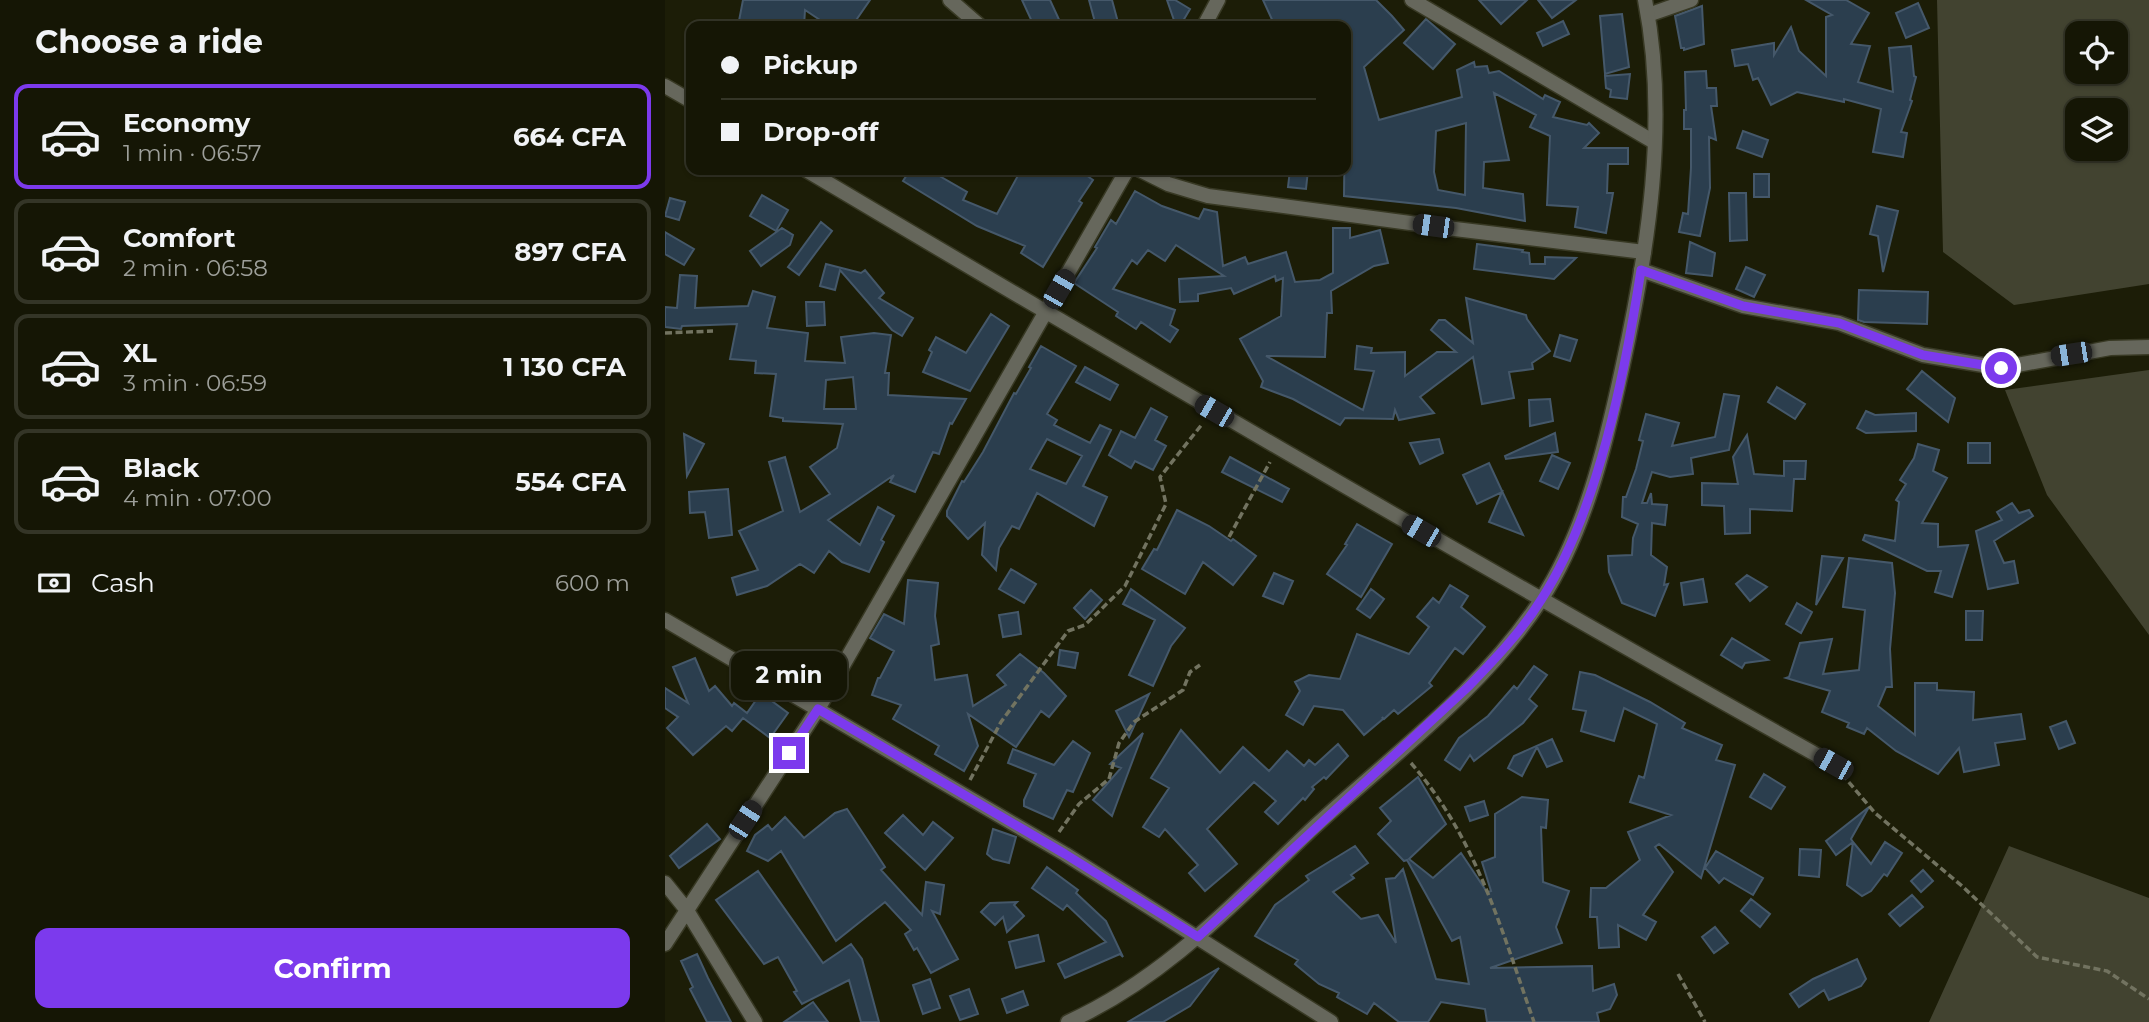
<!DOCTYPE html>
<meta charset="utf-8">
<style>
body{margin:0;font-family:Montserrat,sans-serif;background:#222313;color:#f1f3f6;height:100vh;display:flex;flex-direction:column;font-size:26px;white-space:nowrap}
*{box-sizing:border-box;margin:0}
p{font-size:23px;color:#9d9f9a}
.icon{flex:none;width:38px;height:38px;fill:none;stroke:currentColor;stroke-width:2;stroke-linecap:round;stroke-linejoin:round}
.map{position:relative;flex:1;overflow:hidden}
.side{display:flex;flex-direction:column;background:#151605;width:665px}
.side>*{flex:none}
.banner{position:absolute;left:21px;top:21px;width:665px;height:154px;border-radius:14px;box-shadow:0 2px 5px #0004,0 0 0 2px #343527;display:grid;align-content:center;height:154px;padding:0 35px;background:#151605}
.tools{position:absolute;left:1400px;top:21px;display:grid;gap:14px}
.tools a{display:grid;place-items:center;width:63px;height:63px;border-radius:14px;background:#151605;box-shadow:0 2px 5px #0004,0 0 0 2px #343527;font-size:35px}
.end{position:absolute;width:32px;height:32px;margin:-16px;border:9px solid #7c3aed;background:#fff;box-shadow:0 0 0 4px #fff}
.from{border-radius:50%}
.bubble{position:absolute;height:49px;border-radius:14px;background:#151605;box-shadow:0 2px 5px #0004,0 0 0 2px #343527;font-size:23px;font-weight:700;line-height:49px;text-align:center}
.car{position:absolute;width:21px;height:42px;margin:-21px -10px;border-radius:9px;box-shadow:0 0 5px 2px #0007;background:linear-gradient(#222 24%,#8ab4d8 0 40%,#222 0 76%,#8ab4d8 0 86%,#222 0)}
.banner b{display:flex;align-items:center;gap:24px;height:66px;font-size:26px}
.banner b+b{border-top:2px solid #343527}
.banner i{width:18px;height:18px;background:#f1f3f6}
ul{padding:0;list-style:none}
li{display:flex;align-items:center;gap:21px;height:105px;margin:0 14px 10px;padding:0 21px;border:4px solid #343527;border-radius:14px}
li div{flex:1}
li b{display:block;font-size:26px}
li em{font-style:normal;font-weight:700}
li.on{border-color:#7c3aed}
li>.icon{width:63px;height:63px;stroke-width:1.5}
h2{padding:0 35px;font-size:32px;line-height:84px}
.pay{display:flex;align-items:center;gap:18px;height:77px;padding:0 35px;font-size:26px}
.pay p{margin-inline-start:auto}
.primary-button{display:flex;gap:14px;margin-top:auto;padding:14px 35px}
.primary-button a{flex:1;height:80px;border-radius:14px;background:#7c3aed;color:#fff;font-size:28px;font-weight:700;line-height:80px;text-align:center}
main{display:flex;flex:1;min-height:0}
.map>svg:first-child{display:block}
.green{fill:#424330;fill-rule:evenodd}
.building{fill:#2b3e4e;stroke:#45586a;stroke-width:2;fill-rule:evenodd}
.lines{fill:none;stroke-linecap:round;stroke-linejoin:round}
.minor-casing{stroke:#383924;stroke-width:17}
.tertiary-casing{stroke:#383924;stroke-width:17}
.path{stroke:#727360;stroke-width:3.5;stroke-dasharray:7 3.5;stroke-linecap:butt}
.minor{stroke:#66675c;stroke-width:14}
.tertiary{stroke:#66675c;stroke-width:14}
.route{stroke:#7c3aed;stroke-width:9}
</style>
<main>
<section class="side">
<h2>Choose a ride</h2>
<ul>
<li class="on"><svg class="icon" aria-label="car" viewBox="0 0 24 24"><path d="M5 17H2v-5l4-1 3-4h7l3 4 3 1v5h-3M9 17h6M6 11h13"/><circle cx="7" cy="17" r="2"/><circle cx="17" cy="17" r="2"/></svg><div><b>Economy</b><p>1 min · 06:57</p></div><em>664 CFA</em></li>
<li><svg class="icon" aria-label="car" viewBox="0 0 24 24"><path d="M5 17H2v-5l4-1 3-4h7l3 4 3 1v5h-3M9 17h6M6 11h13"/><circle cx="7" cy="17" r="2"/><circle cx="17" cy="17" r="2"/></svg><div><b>Comfort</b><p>2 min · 06:58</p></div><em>897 CFA</em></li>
<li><svg class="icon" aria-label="car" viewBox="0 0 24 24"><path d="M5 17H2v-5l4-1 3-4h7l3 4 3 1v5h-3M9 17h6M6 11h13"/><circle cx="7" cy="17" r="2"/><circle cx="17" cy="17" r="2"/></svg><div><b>XL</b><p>3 min · 06:59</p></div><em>1 130 CFA</em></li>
<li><svg class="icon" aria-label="car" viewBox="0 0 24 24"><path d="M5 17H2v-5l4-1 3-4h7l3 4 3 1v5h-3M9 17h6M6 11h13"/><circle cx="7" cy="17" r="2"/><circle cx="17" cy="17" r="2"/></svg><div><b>Black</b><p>4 min · 07:00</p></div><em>554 CFA</em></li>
</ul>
<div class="pay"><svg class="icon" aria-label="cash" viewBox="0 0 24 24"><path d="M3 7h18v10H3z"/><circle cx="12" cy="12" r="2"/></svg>Cash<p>600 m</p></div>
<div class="primary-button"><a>Confirm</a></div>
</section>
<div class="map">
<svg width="1484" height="1022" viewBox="0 0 1484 1022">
<rect width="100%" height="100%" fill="#1c1d07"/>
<path class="green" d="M1272 0H1484V284L1349 305 1278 252ZM1412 33H1451V72H1412ZM1412 110H1451V149H1412Z
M1484 370V635L1382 495 1340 390Z
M1344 846 1484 898V1022H1264Z"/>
<path class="building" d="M78 0H205L187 26H164L140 10 139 26H73Z
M357 0H385L397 26H369Z
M424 0H447L454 26H431Z
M502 0H510L525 9 515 26H511Z
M598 0H711L727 16 739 30 699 67 714 120 797 97 792 70 809 62 810 67 822 66 824 73 834 71 878 99 880 95 895 102 888 117 922 125 924 123 934 133 919 148H963V164H943L942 193H948L941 233 910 227 913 207 882 205 885 136 865 127 871 115 829 93 844 160 819 162 818 188 858 194 860 221 791 208 679 196 681 26H610ZM801 123 800 195 773 190 769 172 771 131Z
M814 0H862L836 24Z
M873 0H911L887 18Z
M1141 0H1181L1204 13 1186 44 1205 46 1193 82 1228 92 1224 48 1246 46 1249 76 1251 77 1245 100 1247 101 1236 132 1242 133 1238 157 1208 152 1216 109 1179 99V102L1132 92 1106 105 1093 78 1088 80 1083 64 1070 66 1067 50 1109 43V55L1126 27 1134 51 1161 76V17L1167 15Z
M1253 3 1264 28 1241 38 1231 13Z
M1037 6 1039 44 1019 50V48H1016L1010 16Z
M957 14 964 67 940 74 935 16Z
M761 19 790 44 768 69 739 43Z
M898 21 904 34 878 46 872 33Z
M1041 71 1042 88H1051L1052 106H1046L1051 140 1044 137 1045 188 1035 236 1014 232 1018 213 1023 214 1026 168V129H1019V110H1021L1020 72Z
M965 74 962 99 945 97 946 90 941 88 940 76Z
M1078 131 1103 140 1097 157 1072 148Z
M245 170H264L302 192 298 200 332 214 356 170H414L428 180 414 201 417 203 378 267 356 253 360 246 312 226 238 181Z
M625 170H643L641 189 623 187Z
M1089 174H1104V197H1089Z
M470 191 497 206 534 219 539 209 552 212 558 266 580 257 583 264 621 252 630 282 655 280 668 273V228H685V238L715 230 723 263 709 266 666 291 667 313H662L660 357 601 356 698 410 709 371 690 369 692 346 707 348 706 353 740 352V376L772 352H791L766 330 774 320H780L808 343 801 298 861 315 862 319 885 351 867 363 868 369 844 372 849 398 817 404 808 357 755 397 769 413 734 420 730 410 728 419 680 418 675 425 628 399 596 387 598 381 575 339 616 316 618 278 611 281 610 276 569 294 566 288 533 294V301L515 302 514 279 559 276 511 245 500 261 483 250 472 264 467 260 448 289 510 310 505 325 513 330 505 342 476 322 471 329 451 316 453 312 409 283 432 248 430 247 446 220 451 224Z
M1064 193H1081L1082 240 1065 241Z
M97 195 123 210 111 231 85 216Z
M5 198 20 202 14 220 0 216Z
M1212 206 1233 211 1218 272 1213 236 1205 234Z
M156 222 167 231 134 275 123 267Z
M117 228 128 235 125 245 96 266 85 251Z
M0 232 29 249 19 265 0 254Z
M1025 242 1050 253 1047 276 1021 273Z
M812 244 858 250 857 252 864 253 865 264H880V257L911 258 889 279 809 269Z
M161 264 196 273 200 270 219 293 214 298 248 318 237 336 227 330 175 270 170 290 155 286Z
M1081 267 1100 275 1089 297 1071 289Z
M15 275 32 276 30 308 83 306 88 291 110 297 102 328 143 333 140 361 180 363 176 337 209 333 226 335 220 373H224L223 395 301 399 287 424 285 423 274 454 268 452 250 492 225 482 229 475 163 520 195 545 213 507 229 516 216 540 219 542 204 572 177 562 164 551 149 573 135 564 102 586 72 595 67 578 93 570 74 531 118 511 104 462 120 457 135 512 165 494 145 467 172 448 178 424 118 421V418L105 416 111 374 90 373 91 361 65 359 72 324 17 326 16 329 0 327V307L12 308ZM188 377 191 409H159L161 380Z
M1194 290 1263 292 1262 324 1199 322 1193 320Z
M141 302H159L160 325 142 326Z
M326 314 344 326 305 391 258 372 267 352 264 350 271 337 301 353Z
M895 335 912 340 905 361 889 356Z
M376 346 411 366 382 414 392 420 389 425 425 443 435 425 446 430 418 486 442 497 429 526 372 493 354 529 347 526 334 548 331 570 317 555 320 523 303 539 282 516V511L297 481 299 482 318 452 349 393 351 394 366 368 364 367ZM382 439 417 456 401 484 365 469Z
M420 367 453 385 445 400 411 382Z
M1257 371 1290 398 1283 422 1242 389Z
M1112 387 1140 404 1130 419 1103 402Z
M1059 394 1074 396 1064 450 1026 458 1028 474 1005 477 987 472 977 503H982L986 493 987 504 1002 505 1000 525 987 523 986 555 1002 567 999 585 1003 584 990 616 957 603 944 572 943 556 967 555 968 538 973 524 957 517 958 497H961L971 469 978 441 974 440 981 414 1014 423 1007 446 1050 437Z
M885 399 888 421 865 426 864 400Z
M486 408 502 417 490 440 501 446 488 470 470 461 466 468 444 455 456 431 470 438Z
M1201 411 1210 415 1251 413V431L1201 433 1192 428Z
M890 433 893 452 841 459 840 456Z
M19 434 39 444 22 476Z
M1082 435 1089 474 1119 476V461H1141L1140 479H1129L1127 511 1085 509V533L1060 534 1059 506 1037 505V483L1073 484 1068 457Z
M774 439 778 453 755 464 745 443Z
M1303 443H1325V463H1303Z
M1253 444 1274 450 1268 471 1282 478 1257 523 1273 524V547L1303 545 1287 597 1270 592 1276 571H1262L1198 540 1200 535 1230 541 1234 502 1231 500 1241 484 1235 480 1249 458Z
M887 455 905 463 893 489 875 481Z
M565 457 624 489 617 502 557 472Z
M824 463 837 491 858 535 824 522 837 492 812 504 798 475Z
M63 489 67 535 44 538 40 512 25 513 24 492Z
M1347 503 1354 513 1364 510 1368 516 1329 541 1339 563 1349 561 1353 583 1323 589 1311 531 1337 520 1332 512Z
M512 510 544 526 566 541 568 539 591 556 568 585 538 562 520 594 477 569 489 549 492 550Z
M692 524 727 544 696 597 662 574 682 545 680 544Z
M1157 556 1178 558 1151 605Z
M1184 558 1227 563 1230 593 1225 649 1227 687H1221L1213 706 1250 735V683H1272V690L1309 692 1308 720 1356 714 1360 739 1330 743 1334 765 1299 772 1294 748 1273 774 1231 751 1202 728 1199 734 1182 727 1184 723 1157 712 1165 691 1121 678 1124 677 1135 643 1167 639 1158 674 1194 670 1200 610 1178 607Z
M346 569 371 584 359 603 334 589Z
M609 573 628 581 618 604 598 596Z
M1082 575 1102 587 1085 601 1071 584Z
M1038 579 1042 602 1019 605 1016 583Z
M243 580 273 583 270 616 274 644 266 646 270 680 302 675 308 706 341 685 332 675 355 654 379 673 401 696 384 717 376 711 351 747 303 714 313 746 299 771 270 754 274 746 228 719 236 705 207 695 213 678H215L229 651 205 638 219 614 239 624Z
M785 585 803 596 796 607 820 627 798 654 790 648 764 683 767 686 733 714 729 710 719 719 717 717 718 719 699 735 678 710 649 706 638 725 621 715 635 691 630 682 644 675 675 679 692 634 744 654 764 627 752 617 768 598 774 603Z
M466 589 520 628 506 646 488 686 464 675 490 620 458 604Z
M706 589 719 599 705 618 692 609Z
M426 590 437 600 420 619 409 608Z
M1132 603 1147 612 1136 633 1121 624Z
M1301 611H1318L1317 640H1301Z
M353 612 356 634 338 637 334 615Z
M1067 638 1103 660 1080 663 1077 668 1056 655Z
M395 650 413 653 410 668 393 665Z
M30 658 44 691 50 686 67 706 69 703 82 713 96 693 123 713 105 738 78 718 67 731 61 726 28 755 2 728 13 717 0 708V688L23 703 8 667Z
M869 666 882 675 864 699 872 706 858 723 809 761 805 755 795 770 780 760 794 738 823 716 849 686 852 689Z
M915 672 930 675 985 702 1020 723 1017 728 1057 745 1051 760 1070 765 1036 878 994 844 990 847 1008 872 978 915 991 922 981 940 953 925 954 947 934 948 932 917H925L926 888H941L975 860 963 832 1006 815 965 802 974 776 979 778 992 724 959 708 949 741 916 731 921 711 908 709Z
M484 694 464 737 451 711Z
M1401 721 1410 743 1394 749 1385 727Z
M516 730 555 773 578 747 604 771 622 751 639 766 644 760 650 765 673 744 683 756 661 779 659 777 647 787 649 789 640 800 638 798 613 824 600 812 611 801 589 782 542 829 572 864 540 891 524 873 533 865 500 829 494 837 478 827 504 788 486 778Z
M478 733 454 797 447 816 428 800 456 768 445 764Z
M887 739 897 761 882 767 872 747 857 776 843 768 849 756Z
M408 741 425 753 408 792 402 790 388 819 359 806V800L371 774 343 763 348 749 389 765Z
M1099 774 1120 787 1106 809 1085 797Z
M753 777 781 824 744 859 768 878 796 853 822 892 826 891 817 862 830 857V814L857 797 883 800 881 828 876 827 878 882 904 891 891 927 897 943 825 968 927 966 928 991 949 984 952 995 945 1009 932 1013 934 1022H822L820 1009 776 1002 763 1022H734L709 1003 702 1014 672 997 674 993 654 984 630 964 633 960 590 936 610 905 644 880 641 876 690 846 703 863 686 875 689 878 668 892 696 919 713 915 731 943 721 879 730 878 738 869 771 979 804 984 795 937 787 941 742 860 739 861 713 834 726 821 715 808Z
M819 801 823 815 805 821 800 807Z
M1204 807 1186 839 1188 842 1171 855 1161 841Z
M182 809 220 867 216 870 257 915 261 882 279 885 275 914 267 911 293 959 266 973 252 948 249 950 240 934 246 930 220 902 171 941 116 851 103 861 82 851 90 835 103 825 107 830 120 817 139 838 170 813Z
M238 815 258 835 268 822 288 838 260 870 220 833Z
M42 824 55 839 14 868 5 856Z
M328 829 351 837 344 863 328 859 322 854Z
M1188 842 1206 864 1220 842 1237 853 1222 876 1219 874 1206 891 1197 896 1182 885Z
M1135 849 1156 850 1154 877 1134 875Z
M1051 851 1098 878 1088 895 1059 878 1054 883 1040 868Z
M382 867 413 890 411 893 441 921 458 957 455 954 400 978 393 964 441 942 402 905 398 910 367 888Z
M1258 870 1268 881 1256 892 1246 881Z
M93 871 158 963 186 944 197 959 214 1022H196L184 980 137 1004 129 992 132 991 113 957 99 964 51 900Z
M1247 895 1258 907 1235 926 1224 914Z
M1086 899 1105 914 1095 927 1076 911Z
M352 902 349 905 359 916 342 932 338 917 330 925 316 912 325 903Z
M1050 927 1063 943 1049 953 1037 937Z
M373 935 379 961 351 968 344 942Z
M32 954 43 978 66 1022H42L25 989 28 987 16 961Z
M1192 959 1201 979 1196 986 1164 1000 1159 990 1134 1007 1125 994 1148 979Z
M554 968 525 1006 498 1022H463Z
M265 979 275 1008 258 1014 248 985Z
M304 989 313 1014 295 1020 285 996Z
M358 991 363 1005 342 1013 337 999Z
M148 1002 163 1022H119Z"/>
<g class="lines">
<g class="minor-casing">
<path id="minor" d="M285 0 315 26
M747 0 989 142
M983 15 1026 0
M539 26 553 0
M0 86 26 101
M141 170C481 372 823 571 1168 764
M475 170 503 184 543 196 790 229 979 252
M976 270 1078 306 1174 323 1258 355 1336 368 1445 348 1484 347
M0 620 400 854 666 1022
M0 883 21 909 90 1022
M0 944 153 709 462 170"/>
</g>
<g class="tertiary-casing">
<path id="tertiary" d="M403 1022C500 978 568 904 644 832 723 758 816 692 876 600 920 532 940 448 957 369 983 250 1004 121 980 0"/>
</g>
<path class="path" d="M0 333 48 331
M564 537 605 462
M746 763C812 839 836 929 869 1022
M1177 774 1210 813 1297 886 1372 957 1442 971 1484 999
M305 780 336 722 403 631 420 625 460 586 501 504 495 477 538 423
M394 832 414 804 444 779 454 743 469 722 518 690 525 672 535 665
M1013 974 1040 1022"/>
<use href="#minor" class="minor"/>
<use href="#tertiary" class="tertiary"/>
</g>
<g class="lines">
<path class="route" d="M124 753 153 709 400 854 533 937 804 686C830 659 856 632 876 600 933 512 960 373 976 270L1078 306 1174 323 1258 355 1336 368"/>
</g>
</svg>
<div class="tools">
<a><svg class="icon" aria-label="locate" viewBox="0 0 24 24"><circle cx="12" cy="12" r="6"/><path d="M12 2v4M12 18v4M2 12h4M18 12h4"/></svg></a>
<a><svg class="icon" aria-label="layers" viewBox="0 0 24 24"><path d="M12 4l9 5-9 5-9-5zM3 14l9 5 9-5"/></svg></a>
</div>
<i class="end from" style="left:1336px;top:368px"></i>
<i class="end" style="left:124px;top:753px"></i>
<div class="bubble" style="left:66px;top:651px;width:116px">2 min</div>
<i class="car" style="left:768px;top:226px;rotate:278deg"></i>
<i class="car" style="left:394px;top:289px;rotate:30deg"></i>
<i class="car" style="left:1406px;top:354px;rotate:261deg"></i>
<i class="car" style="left:549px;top:411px;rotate:300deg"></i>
<i class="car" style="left:756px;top:531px;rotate:300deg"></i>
<i class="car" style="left:1168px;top:764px;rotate:299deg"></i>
<i class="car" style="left:80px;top:820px;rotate:33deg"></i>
<div class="banner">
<b><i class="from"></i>Pickup</b>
<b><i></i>Drop-off</b>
</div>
</div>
</main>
